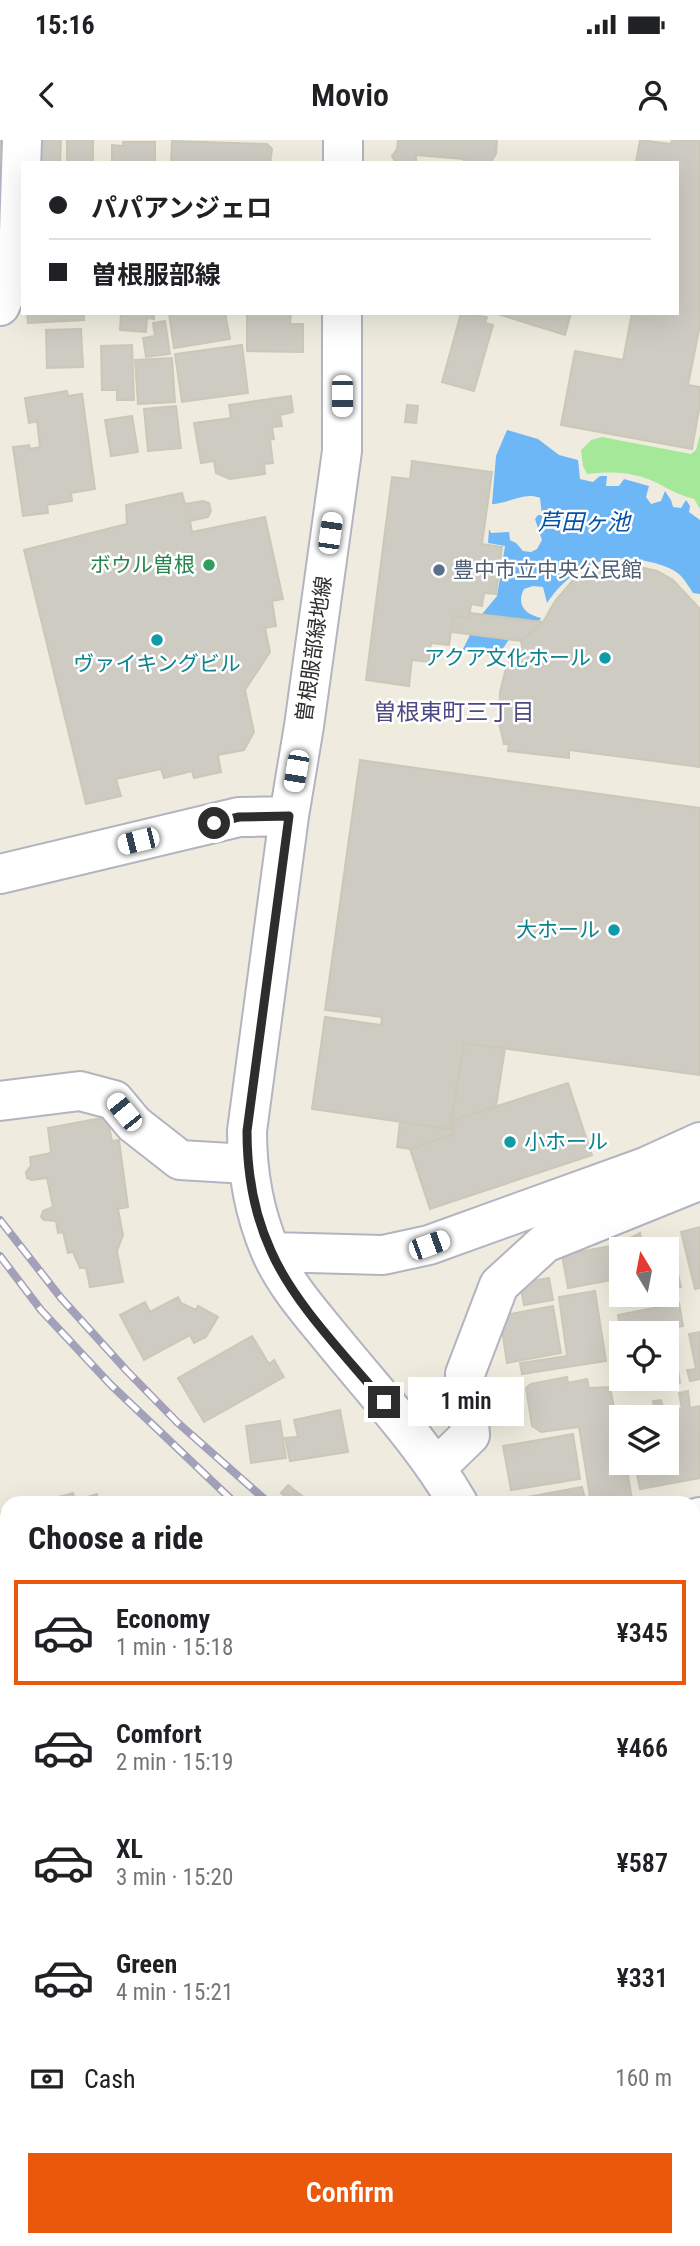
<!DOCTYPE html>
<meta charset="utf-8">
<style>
body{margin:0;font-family:"Roboto Condensed","Noto Sans JP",sans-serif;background:#f6f6f6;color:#202124;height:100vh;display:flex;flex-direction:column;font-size:26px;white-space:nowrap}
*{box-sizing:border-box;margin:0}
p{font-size:23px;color:#757577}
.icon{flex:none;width:38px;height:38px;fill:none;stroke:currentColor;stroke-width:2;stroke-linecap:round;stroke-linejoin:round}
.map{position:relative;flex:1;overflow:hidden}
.side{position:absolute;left:0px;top:1356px;width:700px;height:751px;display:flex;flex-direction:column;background:#fff;border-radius:21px 21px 0 0;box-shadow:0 7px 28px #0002}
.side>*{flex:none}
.banner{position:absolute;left:21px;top:21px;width:658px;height:154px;border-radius:0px;box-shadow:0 7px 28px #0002;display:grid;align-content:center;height:154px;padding:0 28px;background:#fff}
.needle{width:46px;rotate:350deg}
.tools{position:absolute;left:609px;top:1097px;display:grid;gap:14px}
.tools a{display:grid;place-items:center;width:70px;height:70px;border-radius:0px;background:#fff;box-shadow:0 7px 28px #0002;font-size:35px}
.end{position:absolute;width:32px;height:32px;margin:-16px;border:9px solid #2d2d2d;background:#fff;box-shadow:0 0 0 4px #fff}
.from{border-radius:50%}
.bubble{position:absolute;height:49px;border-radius:0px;background:#fff;box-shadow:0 7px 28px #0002;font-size:23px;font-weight:600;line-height:49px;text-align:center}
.car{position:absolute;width:21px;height:42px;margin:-21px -10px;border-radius:9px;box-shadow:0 0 5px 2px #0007;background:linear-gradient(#fff 24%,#345 0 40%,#fff 0 76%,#345 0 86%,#fff 0)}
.banner b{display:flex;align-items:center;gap:24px;height:66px;font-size:26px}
.banner b+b{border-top:2px solid #e0e0e0}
.banner i{width:18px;height:18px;background:#202124}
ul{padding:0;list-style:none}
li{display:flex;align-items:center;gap:21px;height:105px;margin:0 14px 10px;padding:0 14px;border:4px solid transparent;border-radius:0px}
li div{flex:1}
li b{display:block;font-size:26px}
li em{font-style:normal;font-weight:600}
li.selected{border-color:#ea580c}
li>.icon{width:63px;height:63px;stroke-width:1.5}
h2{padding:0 28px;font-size:32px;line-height:84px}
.pay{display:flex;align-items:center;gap:18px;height:77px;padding:0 28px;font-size:26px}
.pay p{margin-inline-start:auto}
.action{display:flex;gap:14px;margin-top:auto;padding:14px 28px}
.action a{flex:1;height:80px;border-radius:0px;background:#ea580c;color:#fff;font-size:28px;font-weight:600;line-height:80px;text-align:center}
.status{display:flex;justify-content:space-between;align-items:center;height:49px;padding:0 35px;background:#fff;direction:ltr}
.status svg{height:19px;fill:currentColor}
header{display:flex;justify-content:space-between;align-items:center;height:91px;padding:0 28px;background:#fff;font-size:32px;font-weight:600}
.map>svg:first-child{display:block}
.green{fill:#a5e899}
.pitch{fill:#b7f095}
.water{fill:#6db7f6}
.building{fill:#cecbc2;stroke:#cbc8b8;stroke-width:2}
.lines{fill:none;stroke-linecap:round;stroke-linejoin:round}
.minor-casing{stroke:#b3b3c1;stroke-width:42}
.minor{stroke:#fff;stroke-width:38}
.rail-casing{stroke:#a2a1b9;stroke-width:8}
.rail{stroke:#fff;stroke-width:5;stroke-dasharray:16;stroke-linecap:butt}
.route{stroke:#2d2d2d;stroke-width:9}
.leisure-dot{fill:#2e9e5b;stroke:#fff;stroke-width:2.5}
.service-dot{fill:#5c6f8a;stroke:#fff;stroke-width:2.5}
.culture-dot{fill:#0f9aa8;stroke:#fff;stroke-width:2.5}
.labels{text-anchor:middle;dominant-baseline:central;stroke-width:5;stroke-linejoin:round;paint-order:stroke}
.leisure-label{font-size:21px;fill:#27864d;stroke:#fff;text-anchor:end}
.service-label{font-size:21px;fill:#4e5e75;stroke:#fff;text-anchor:start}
.street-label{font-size:21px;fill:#2d2d2d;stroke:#fff}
.culture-label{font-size:21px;fill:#0d838f;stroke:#fff;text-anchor:end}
.water-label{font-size:23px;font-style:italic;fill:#0551aa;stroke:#fff}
.neighbourhood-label{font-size:23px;fill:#4b4a82;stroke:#fff}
</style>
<div class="status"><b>15:16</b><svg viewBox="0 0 49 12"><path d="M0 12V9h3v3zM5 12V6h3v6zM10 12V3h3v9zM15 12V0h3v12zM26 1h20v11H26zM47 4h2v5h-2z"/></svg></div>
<header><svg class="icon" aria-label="back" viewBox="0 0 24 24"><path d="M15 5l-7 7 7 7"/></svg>Movio<svg class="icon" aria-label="person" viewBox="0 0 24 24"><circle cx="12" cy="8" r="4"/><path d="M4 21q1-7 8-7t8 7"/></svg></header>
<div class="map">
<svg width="700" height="2106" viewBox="0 0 700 2106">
<rect width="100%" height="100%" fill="#efecdf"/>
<path class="green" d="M700 295V369L694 359C678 355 667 348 653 341 632 332 610 331 587 334L583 326 581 310 591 300 602 297 691 314 696 310Z
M693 1710 700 1713V2106H210L208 2100H693Z"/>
<path class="pitch" d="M693 1749 700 1752V1941L693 1938Z"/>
<path class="water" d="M507 290 538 299 559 315 578 320 580 339 593 342 600 336H607L606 346H619L624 339 649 346 646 357 651 364 661 361 665 351 671 360 673 367 681 368 686 360 690 366 689 372 700 380V454L693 453C689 447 685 440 680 435 672 428 660 424 650 422 608 410 571 427 547 463L543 447 533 446 524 449C516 465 525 474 541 478L540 480 515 491 497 517 462 511 478 479 497 456 505 406 488 403 489 389 491 393 509 392 510 400 516 403 523 411 531 412 537 409 542 400 535 379 538 375H542L540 358C524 351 508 364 492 364L496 316Z
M605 2100H690L693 2106H603Z"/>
<path class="building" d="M0 0H4L0 91Z
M36 0H61L60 23H35Z
M67 0H93V23H67Z
M398 0H497L496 14 490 23H464V19L416 15V22L396 23 392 16 397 9Z
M640 0 671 4 672 0H700V185L688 245 700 247V264L692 309 561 285 575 211 623 220 632 173H677V23H636Z
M172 1 267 4 272 9 270 23H171Z
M123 2H155V23H112V5L123 6Z
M27 173H84V180L28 183Z
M121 173H154V179L147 178 146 192 120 190Z
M169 173H225L230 199 174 208Z
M247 173H291L290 184H303V212L247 211Z
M461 173 487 177 485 183 493 185 474 251 442 242Z
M495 173H571L565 195Z
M165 181 170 214 146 217 143 198 155 196 153 183Z
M81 189 83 227 47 228 46 190Z
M132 205 134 260H117V250H102L101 206Z
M242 205 248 253 182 262 175 214Z
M172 218 175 262 138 264 135 220Z
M67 251 68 256 82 254 95 349 71 353 72 361 47 365 48 373 23 376 13 307 29 305 30 309 40 307 37 281 29 283 25 258Z
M291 256 293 272 280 275 282 286 272 287 274 299 270 300 273 323 264 324 265 334 230 339 216 333 214 321 201 323 194 283 231 278 229 265Z
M407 265 418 266 416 283 405 282Z
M176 266 181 308 148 311 144 269Z
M132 276 138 312 111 316 105 280Z
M412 321 492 332 482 404 502 407 496 454 484 453 482 466 471 464 469 478 453 476 449 505 431 503 429 522 412 520 409 546 366 540 392 337 410 339Z
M182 353 185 364 203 361 209 363 211 371 208 377 190 381 192 392 265 377 283 459 272 461 276 486 265 488 270 512 245 550 254 592 244 610 218 615 221 632 194 638 192 631 164 638 161 629 116 639 121 656 86 664 24 410 127 384 126 365Z
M617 425 636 426 657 431 673 440 700 469V627L569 610V618L508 611 509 604H504L499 583 500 552 506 528 515 509 522 507 521 501 543 482 555 461 574 439 597 429Z
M470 473 543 482 521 501 451 492 453 476 469 478Z
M360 620 700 668V935L464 903 450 989 312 969 325 877 381 885 382 877 325 870Z
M464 903 505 908 496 966 451 981Z
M568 943 592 1015 430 1069 410 1009 454 994 451 981Z
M107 977 112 1001 119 1000 128 1067 118 1069 123 1095 117 1111 123 1142 90 1147 86 1128H80L73 1112 68 1113 63 1092 58 1093 56 1081 44 1080 41 1077 43 1071 53 1067 47 1038 32 1040 27 1038 26 1032 31 1026 30 1017 51 1013 48 988Z
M451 981 454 994 410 1009 397 1007 400 982 450 989Z
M700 1087V1148L695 1149 681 1092Z
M640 1093 643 1110H626L624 1101Z
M670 1099 681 1147 667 1150V1110H652L650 1104Z
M611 1106 617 1139 568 1148 562 1115Z
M549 1138 553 1160 524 1165 520 1143Z
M595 1151 606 1221 522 1234 520 1223 567 1216 559 1157Z
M178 1157 181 1163 196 1170 198 1166 218 1177 206 1197 194 1203 190 1195 144 1220 120 1175 145 1162 150 1172Z
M679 1163 683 1186 643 1194H621L618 1175Z
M553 1166 561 1213 507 1223 500 1176Z
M700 1192V1239L690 1241 687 1230 696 1229 689 1194Z
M252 1196 269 1224 274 1220 284 1237 204 1282 178 1238Z
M676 1217 680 1243 638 1250 636 1239H667V1219Z
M567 1237 568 1243 587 1239 589 1248 610 1247 614 1267 610 1274 612 1286 620 1285 621 1323H626L632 1360 591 1363 579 1287 541 1292 532 1286 526 1248 531 1244Z
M688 1251 690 1268 700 1266V1338L640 1349 636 1330 630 1332 628 1323H667V1278H631L655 1273 653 1261 661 1260 664 1272 682 1269 679 1253Z
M340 1270 348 1312 290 1321 285 1298 298 1297 294 1280Z
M280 1281 286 1318 251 1323 246 1286Z
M573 1294 580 1339 511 1350 503 1306Z
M288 1345 311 1363H294L281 1353Z
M582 1347 586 1363H518L517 1359Z
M73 1353 76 1363H37Z
M97 1354 99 1363H103H82L81 1359Z
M7 1370V1420L0 1422V1372Z
M693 1409H695L700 1434V1449L693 1450Z
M700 1497V1527L695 1498Z
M7 1538V1569L3 1570 0 1540Z
M7 1573V1607L0 1609V1575Z
M5 1624 7 1656 0 1657V1625Z
M7 1699V1746L1 1748 0 1715 6 1714 3 1700Z
M7 1754V1795L0 1797V1756Z
M7 1830V1873L4 1874 0 1855V1831Z
M7 1883V1910L0 1885Z
M0 1905 6 1923 0 1925Z
M7 1961V2003L0 2006V1963Z
M7 2033V2071L0 2074V2036Z
M7 2081V2100H51L36 2106H0V2084Z
M82 2100H92L93 2103 111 2100 113 2106H67Z
M125 2100H165L166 2104 159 2106H127Z"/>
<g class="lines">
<g class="minor-casing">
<path id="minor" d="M343 0V23
M0 166 18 124 22 0
M342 173V311L304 586 289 676 247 991C247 1032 254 1072 270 1110 284 1143 309 1171 331 1198 375 1252 423 1303 458 1363
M0 734 239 677 289 676
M0 961 80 951 114 960 134 984 180 1020 247 1024
M271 1112 383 1115 429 1105 645 1027 700 1002
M437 1327 470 1295 465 1234 499 1145 545 1103 691 1044 700 1035
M693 1379 700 1377
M0 1510 7 1509
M693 1593 700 1596
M0 1686 7 1684
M0 1813 7 1811
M0 1943 7 1941
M0 2024 7 2022
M191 2100 193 2106"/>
</g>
<use href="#minor" class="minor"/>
<g class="rail-casing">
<path id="rail" d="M0 1080 61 1158 127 1231 178 1283 269 1363
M0 1116 41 1170 110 1244 235 1363
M693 1627 700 1630
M693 1648 700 1651"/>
</g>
<use href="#rail" class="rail"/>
</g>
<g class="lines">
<path class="route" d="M214 683 239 677 289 676 247 991C247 1031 254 1074 271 1111 294 1164 347 1217 384 1262"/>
</g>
<circle class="leisure-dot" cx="209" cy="425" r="7"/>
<circle class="service-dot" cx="439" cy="430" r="7"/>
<g class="culture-dot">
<circle cx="157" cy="500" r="7"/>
<circle cx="605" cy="518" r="7"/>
<circle cx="614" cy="790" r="7"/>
<circle cx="510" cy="1002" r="7"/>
</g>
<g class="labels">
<g class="leisure-label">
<text x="195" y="425">ボウル曽根</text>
</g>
<g class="service-label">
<text x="453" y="430">豊中市立中央公民館</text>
</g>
<g class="street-label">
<text transform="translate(314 509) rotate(-82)">曽根服部緑地線</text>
</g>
<g class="culture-label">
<text x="591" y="518">アクア文化ホール</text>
<text x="157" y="524" text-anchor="middle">ヴァイキングビル</text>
<text x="600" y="790">大ホール</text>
<text x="524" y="1002" text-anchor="start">小ホール</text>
</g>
<g class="water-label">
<text x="584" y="382">芦田ヶ池</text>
</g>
<g class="neighbourhood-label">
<text x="454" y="572">曽根東町三丁目</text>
</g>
</g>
</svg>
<div class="tools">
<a><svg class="needle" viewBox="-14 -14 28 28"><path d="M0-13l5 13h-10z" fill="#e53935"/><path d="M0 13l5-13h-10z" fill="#757577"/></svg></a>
<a><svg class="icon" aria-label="locate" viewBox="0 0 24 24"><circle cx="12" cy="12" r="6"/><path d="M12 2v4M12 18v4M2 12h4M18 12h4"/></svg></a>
<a><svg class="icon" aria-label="layers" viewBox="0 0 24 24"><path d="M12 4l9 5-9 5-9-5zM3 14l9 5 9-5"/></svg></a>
</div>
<i class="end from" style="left:214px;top:683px"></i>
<i class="end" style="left:384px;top:1262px"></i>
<div class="bubble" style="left:408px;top:1237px;width:116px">1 min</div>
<i class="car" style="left:342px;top:256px;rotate:180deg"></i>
<i class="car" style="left:330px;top:393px;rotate:8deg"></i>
<i class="car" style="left:296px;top:631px;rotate:190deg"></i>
<i class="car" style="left:138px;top:701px;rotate:256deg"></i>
<i class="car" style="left:124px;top:972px;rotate:321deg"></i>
<i class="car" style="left:429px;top:1105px;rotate:70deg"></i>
<div class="banner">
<b><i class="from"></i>パパアンジェロ</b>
<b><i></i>曽根服部線</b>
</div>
<section class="side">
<h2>Choose a ride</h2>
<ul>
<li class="selected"><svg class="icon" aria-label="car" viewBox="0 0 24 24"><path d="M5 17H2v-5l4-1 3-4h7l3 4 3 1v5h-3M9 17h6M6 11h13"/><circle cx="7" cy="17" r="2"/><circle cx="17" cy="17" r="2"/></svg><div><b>Economy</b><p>1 min · 15:18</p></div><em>¥345</em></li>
<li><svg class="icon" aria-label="car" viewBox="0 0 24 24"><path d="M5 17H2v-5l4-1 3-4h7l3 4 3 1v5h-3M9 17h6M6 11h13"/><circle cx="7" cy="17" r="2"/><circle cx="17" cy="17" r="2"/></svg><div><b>Comfort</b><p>2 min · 15:19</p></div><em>¥466</em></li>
<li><svg class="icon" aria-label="car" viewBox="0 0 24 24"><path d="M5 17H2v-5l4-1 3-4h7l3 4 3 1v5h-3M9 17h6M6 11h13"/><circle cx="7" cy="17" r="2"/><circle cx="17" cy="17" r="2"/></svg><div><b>XL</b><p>3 min · 15:20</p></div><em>¥587</em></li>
<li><svg class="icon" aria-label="car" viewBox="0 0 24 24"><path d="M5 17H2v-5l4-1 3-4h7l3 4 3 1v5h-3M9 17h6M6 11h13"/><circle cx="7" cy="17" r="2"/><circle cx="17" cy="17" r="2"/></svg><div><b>Green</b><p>4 min · 15:21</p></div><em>¥331</em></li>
</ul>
<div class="pay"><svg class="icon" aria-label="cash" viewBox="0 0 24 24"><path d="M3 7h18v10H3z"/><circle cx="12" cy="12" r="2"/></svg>Cash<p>160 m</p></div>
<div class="action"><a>Confirm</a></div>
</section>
</div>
